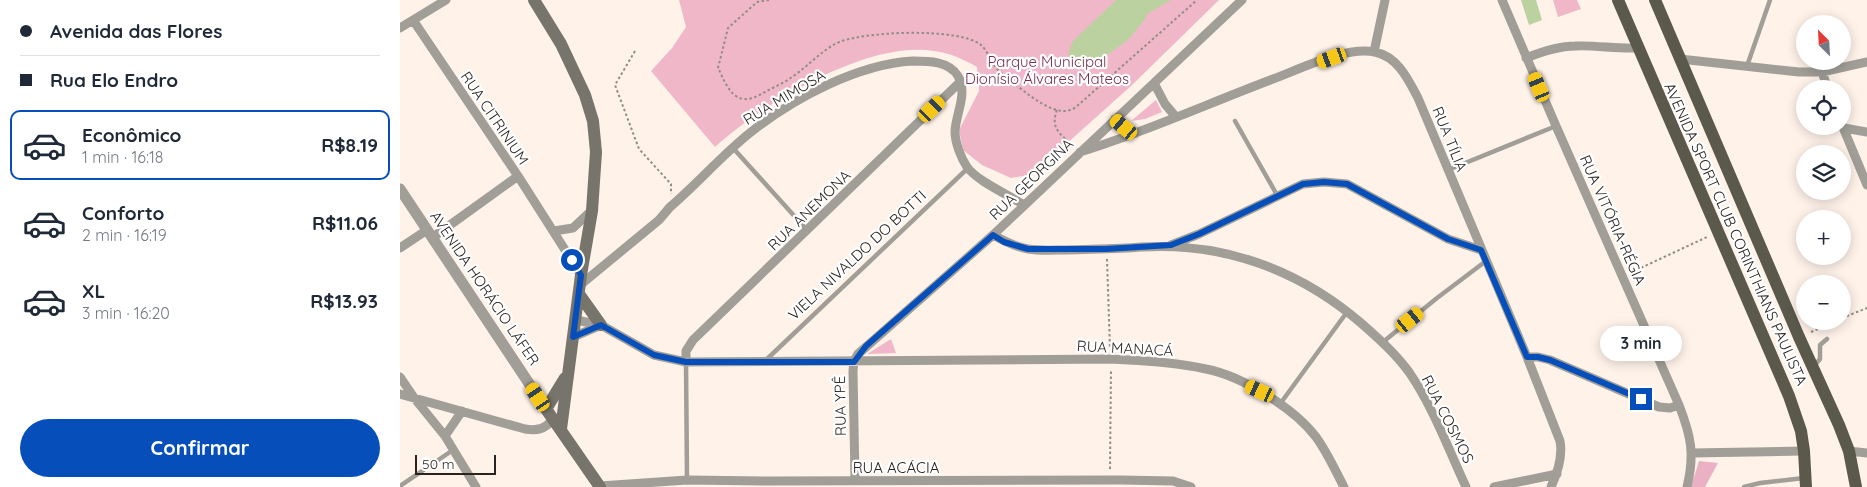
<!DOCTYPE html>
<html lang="pt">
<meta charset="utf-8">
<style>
body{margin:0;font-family:Quicksand,sans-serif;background:#f2f2f3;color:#1f2937;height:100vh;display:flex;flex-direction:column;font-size:19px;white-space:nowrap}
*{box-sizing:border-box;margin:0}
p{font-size:16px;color:#747a83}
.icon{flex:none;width:28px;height:28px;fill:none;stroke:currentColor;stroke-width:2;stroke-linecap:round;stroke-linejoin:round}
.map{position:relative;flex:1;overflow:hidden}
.sheet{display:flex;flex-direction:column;background:#fff;width:400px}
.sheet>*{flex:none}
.banner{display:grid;align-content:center;height:110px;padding:0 20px;background:#fff}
.needle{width:32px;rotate:336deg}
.controls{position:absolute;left:1396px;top:15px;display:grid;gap:10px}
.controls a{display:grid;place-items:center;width:55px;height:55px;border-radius:50%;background:#fff;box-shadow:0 2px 12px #0003;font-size:25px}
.scale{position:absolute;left:15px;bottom:12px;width:81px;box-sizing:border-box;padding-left:5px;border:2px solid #292420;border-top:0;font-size:14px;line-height:18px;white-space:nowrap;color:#292420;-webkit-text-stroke:4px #fff;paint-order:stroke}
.end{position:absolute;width:22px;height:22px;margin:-11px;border:6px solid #064fba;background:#fff;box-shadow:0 0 0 2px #fff}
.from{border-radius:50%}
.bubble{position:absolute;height:35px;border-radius:18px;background:#fff;box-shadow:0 2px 12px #0003;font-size:16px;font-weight:800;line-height:35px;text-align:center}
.car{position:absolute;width:15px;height:30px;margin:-15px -8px;border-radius:6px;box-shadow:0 0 4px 1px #0007;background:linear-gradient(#f5c518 24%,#345 0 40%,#f5c518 0 76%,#345 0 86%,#f5c518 0)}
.banner b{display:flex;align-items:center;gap:18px;height:48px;font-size:19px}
.banner b+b{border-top:1px solid #e0e1e3}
.banner i{width:12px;height:12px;background:#1f2937}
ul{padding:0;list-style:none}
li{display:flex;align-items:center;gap:15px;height:70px;margin:0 10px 8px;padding:0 10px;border:2px solid transparent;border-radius:10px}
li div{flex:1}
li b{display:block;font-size:19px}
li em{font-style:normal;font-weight:800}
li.current{border-color:#064fba}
li>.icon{width:45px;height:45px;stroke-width:1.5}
.cta{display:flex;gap:10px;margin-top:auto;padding:10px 20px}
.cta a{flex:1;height:58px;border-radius:30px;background:#064fba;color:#fff;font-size:20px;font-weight:800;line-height:58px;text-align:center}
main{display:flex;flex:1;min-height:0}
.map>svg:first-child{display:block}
.green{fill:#f0b7c9}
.forest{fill:#eab1c4}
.water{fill:#bbd1a0}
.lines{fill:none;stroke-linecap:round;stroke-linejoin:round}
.path{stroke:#948c85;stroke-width:2;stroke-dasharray:2.5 2.5;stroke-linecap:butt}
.service{stroke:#a09e97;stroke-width:4.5}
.minor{stroke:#a09e97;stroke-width:9}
.tertiary{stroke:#a09e97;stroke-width:11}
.secondary{stroke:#77756b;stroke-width:12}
.primary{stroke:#5b584c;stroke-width:12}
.route{stroke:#064fba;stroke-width:6}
.labels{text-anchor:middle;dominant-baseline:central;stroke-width:4.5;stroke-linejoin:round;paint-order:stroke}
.park-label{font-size:15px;fill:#74304b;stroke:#fff}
.street-label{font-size:15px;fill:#292420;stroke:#fff}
</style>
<main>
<section class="sheet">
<div class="banner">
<b><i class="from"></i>Avenida das Flores</b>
<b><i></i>Rua Elo Endro</b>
</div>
<ul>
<li class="current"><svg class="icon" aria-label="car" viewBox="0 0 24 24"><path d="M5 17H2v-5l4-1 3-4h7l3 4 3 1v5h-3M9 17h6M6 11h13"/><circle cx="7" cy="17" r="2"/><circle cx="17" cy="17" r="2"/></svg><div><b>Econômico</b><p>1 min · 16:18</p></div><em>R$8.19</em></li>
<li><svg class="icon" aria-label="car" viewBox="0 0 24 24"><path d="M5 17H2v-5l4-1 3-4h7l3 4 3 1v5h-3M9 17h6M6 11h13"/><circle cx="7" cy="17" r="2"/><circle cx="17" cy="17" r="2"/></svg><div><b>Conforto</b><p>2 min · 16:19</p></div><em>R$11.06</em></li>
<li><svg class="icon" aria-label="car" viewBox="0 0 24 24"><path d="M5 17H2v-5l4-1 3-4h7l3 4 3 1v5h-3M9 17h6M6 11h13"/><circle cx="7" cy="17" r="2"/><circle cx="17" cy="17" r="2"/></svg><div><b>XL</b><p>3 min · 16:20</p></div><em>R$13.93</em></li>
</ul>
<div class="cta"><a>Confirmar</a></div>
</section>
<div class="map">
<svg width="1467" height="487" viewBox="0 0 1467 487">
<rect width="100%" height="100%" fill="#fef2e9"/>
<path class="green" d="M279 0H819L731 86 646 162 629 175 611 178 582 165 563 150 559 130 579 91 577 67C563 59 550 53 534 51 467 40 364 103 315 147L251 71 272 48 286 27Z
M1153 0H1177L1181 9 1158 17Z
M756 100 762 112 745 119 731 121Z
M491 339 496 353 467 354Z"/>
<path class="forest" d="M1299 461 1318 463 1305 487H1291Z"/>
<path class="water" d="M716 0H771L747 14 745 19 729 39 713 51 699 59 683 62 678 65 671 61 668 54 673 41Z
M1121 0H1136L1142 20 1129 25Z"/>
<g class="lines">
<path class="path" d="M369 0 357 2 328 28 318 68C324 79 329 97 344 99 352 100 359 95 365 92 374 87 384 83 392 77 407 67 419 53 435 44 458 31 560 27 581 45 588 51 591 63 598 70 613 82 639 106 657 110 664 112 670 111 676 107L797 0
M235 51 215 85 239 149 271 184V194
M657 110C650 128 660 134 672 145
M707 259 710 349
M1232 272 1307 237
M1442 318 1467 308
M1411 332 1436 321
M710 469 711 369"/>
<path class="service" d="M1347 66 1370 0
M835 121 877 195
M333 148 406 229
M1048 170 1156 126
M983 342 1037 298 1086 261
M366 360 568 168
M286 362 287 480
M1414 366 1420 359V345L1427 339
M880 404 947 312
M0 486 53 450
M1344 487 1360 483 1404 478"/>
<path class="minor" d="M1102 0 1156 126 1279 405C1291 436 1295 454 1287 487
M13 20 118 176 181 275
M0 28 46 0
M974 52 985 0
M1126 58C1141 52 1159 46 1175 46 1196 45 1216 49 1237 48
M1280 59 1399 72H1422L1467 62
M1422 72 1428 89
M754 83 765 104 776 117
M715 119 729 131 736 133
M1442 125 1467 185
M1444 128 1467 132
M680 152C746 132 809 103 873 79 900 69 946 46 975 52 998 57 1008 79 1018 98L1127 357 1160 441C1163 457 1158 472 1151 487
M154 231 173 228 191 211
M593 235C604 241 616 247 628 249 640 251 654 250 666 250 691 249 716 249 742 247 824 242 899 270 961 323 978 338 995 353 1009 372 1033 407 1048 448 1066 487
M32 238 118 176
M771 245 799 234 903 184 924 182 947 184 1048 239 1081 250
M0 248 27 230
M179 286 259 220 270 207C298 183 322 155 351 132 394 98 458 64 513 61 528 61 549 61 558 76 568 94 556 113 555 131 555 143 561 158 567 167 577 181 609 195 624 205
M176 320 201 325 254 355 286 362 711 359C743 361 775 362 806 369 842 376 894 408 916 437 927 452 935 470 944 487
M173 337 201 325
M1127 357H1138L1150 360 1259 407 1270 408 1279 405
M286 362V351L293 340 560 82
M0 377 15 399 45 436 76 487
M0 394 125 429C138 431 144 429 153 420
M45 436 62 411
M1449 451 1467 453
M1292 453 1404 451
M455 480 453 371 454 361 458 354 593 235 842 0
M200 486 287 480 368 481 720 480 773 481 791 487
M1094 487 1157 474"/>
<path class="tertiary" d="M0 189 146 409"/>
<path class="secondary" d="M134 0 161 44 185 95 193 121 196 152 192 211 181 275 161 429
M179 294 201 325
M165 378 146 409 200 487"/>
<path class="primary" d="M1218 0 1389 396 1401 431 1404 451 1406 487
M1255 0 1399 337 1439 425 1449 451 1456 487"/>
</g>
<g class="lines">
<path class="route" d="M172 260 181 275 173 337 201 325 254 355 286 362H454L466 346 593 235 604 242 628 249H706L771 245 799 234 903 184 924 182 947 184 1048 239 1081 250 1127 357H1138L1150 360 1241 399"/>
</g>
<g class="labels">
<g class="park-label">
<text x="647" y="61">Parque Municipal<tspan x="647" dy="17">Dionísio Álvares Mateos</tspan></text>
</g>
<g class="street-label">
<text transform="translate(384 97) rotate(-31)">RUA MIMOSA</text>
<text transform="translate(95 118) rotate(56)">RUA CITRINIUM</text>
<text transform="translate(1050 139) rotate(68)">RUA TÍLIA</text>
<text transform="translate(631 179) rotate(-44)">RUA GEORGINA</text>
<text transform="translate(409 210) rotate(-44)">RUA ANEMONA</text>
<text transform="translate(1213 220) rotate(66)">RUA VITÓRIA-RÉGIA</text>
<text transform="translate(1336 234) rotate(66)">AVENIDA SPORT CLUB CORINTHIANS PAULISTA</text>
<text transform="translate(457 255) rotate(-43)">VIELA NIVALDO DO BOTTI</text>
<text transform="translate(85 288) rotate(56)">AVENIDA HORÁCIO LÁFER</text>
<text transform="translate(725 348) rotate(3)">RUA MANACÁ</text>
<text transform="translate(440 406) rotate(-91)">RUA YPÊ</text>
<text transform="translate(1048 419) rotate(63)">RUA COSMOS</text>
<text x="496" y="467">RUA ACÁCIA</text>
</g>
</g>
</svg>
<div class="controls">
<a><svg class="needle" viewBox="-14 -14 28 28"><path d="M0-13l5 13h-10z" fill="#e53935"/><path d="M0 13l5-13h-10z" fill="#747a83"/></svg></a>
<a><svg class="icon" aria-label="locate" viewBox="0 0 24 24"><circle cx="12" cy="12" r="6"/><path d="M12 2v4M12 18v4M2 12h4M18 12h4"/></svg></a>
<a><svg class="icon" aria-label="layers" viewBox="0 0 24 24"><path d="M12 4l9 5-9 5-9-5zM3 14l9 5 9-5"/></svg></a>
<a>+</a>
<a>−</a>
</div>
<div class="scale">50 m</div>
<i class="end from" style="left:172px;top:260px"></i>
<i class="end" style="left:1241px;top:399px"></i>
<div class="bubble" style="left:1200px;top:326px;width:82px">3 min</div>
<i class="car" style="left:932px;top:58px;rotate:250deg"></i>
<i class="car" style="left:1139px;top:87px;rotate:337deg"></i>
<i class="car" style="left:532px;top:109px;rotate:46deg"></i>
<i class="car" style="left:724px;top:127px;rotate:310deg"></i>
<i class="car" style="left:1010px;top:320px;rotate:51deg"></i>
<i class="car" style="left:860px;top:391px;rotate:295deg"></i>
<i class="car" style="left:138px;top:397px;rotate:327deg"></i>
</div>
</main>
